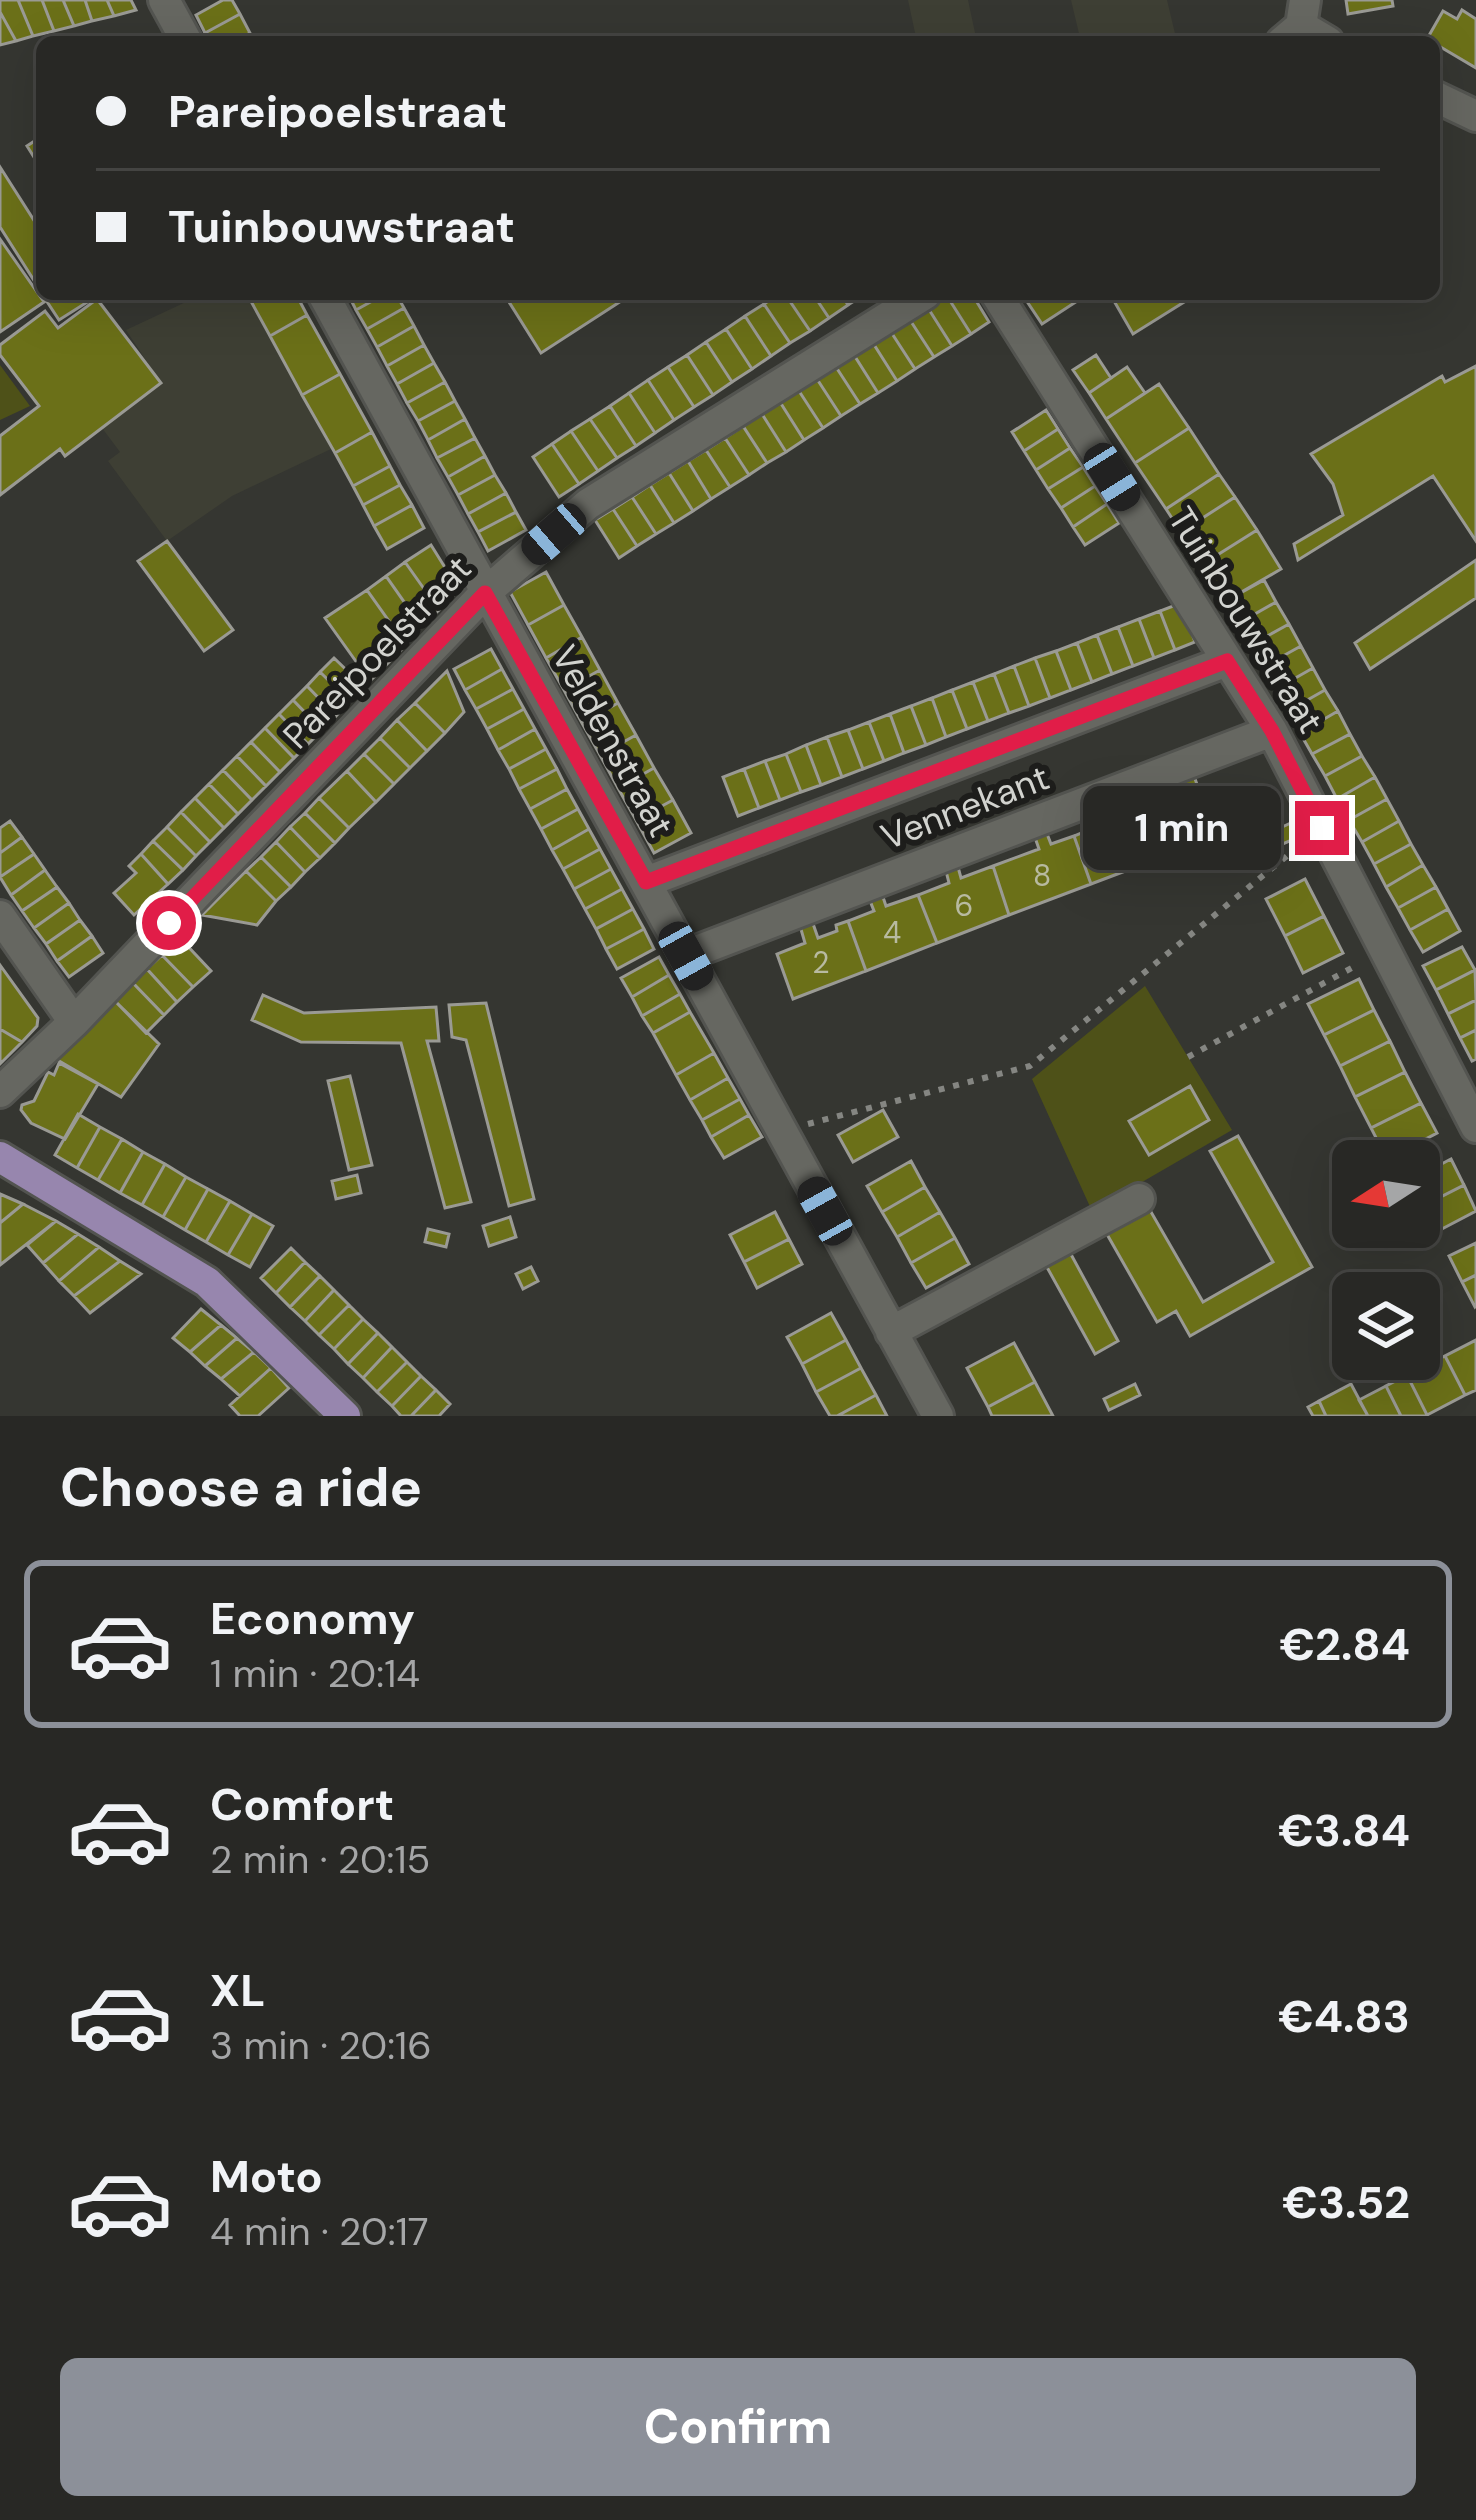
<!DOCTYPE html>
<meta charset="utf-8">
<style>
body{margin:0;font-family:"DM Sans",sans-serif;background:#343432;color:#f1f3f6;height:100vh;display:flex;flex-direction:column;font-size:45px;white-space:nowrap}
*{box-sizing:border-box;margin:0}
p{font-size:39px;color:#a5a6a7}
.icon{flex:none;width:66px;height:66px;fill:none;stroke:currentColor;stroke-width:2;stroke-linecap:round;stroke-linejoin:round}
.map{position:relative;height:1416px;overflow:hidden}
.drawer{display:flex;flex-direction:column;background:#282825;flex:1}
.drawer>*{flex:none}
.banner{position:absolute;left:36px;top:36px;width:1404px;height:264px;border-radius:18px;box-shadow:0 12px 48px #0002,0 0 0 3px #444442;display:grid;align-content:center;height:264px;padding:0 60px;background:#282825}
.needle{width:78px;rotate:258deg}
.tools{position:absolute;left:1332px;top:1140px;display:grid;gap:24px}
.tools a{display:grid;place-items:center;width:108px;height:108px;border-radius:18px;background:#282825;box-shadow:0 12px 48px #0002,0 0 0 3px #444442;font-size:60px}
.end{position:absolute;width:54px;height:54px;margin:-27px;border:15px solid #e11d48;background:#fff;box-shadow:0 0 0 6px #fff}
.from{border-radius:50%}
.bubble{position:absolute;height:84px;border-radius:18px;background:#282825;box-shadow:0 12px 48px #0002,0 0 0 3px #444442;font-size:39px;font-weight:700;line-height:84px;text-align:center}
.car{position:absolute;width:36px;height:72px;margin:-36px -18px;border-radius:15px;box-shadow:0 0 9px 3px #0007;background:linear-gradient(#222 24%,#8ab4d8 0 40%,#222 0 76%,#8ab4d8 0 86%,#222 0)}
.banner b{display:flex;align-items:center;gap:42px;height:114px;font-size:45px}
.banner b+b{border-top:3px solid #444442}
.banner i{width:30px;height:30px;background:#f1f3f6}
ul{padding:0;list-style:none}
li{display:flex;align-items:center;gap:36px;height:168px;margin:0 24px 18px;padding:0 36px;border:6px solid transparent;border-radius:18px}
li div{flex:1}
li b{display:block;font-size:45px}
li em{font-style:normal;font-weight:700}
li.selected{border-color:#8c9099}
li>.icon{width:108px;height:108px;stroke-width:1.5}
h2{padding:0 60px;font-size:54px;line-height:144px}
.primary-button{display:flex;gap:24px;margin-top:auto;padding:24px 60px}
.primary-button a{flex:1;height:138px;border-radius:18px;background:#8c9099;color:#fff;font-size:48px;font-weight:700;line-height:138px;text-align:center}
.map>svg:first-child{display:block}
.built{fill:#3e3f34}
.green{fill:#4e5118}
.building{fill:#6b7018;stroke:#9a9a94;stroke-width:3}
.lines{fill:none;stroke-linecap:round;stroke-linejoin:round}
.minor-casing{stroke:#535450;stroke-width:36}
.major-casing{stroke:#535450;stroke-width:36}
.path{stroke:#858682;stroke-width:6;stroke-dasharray:6 9;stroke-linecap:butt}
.minor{stroke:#666761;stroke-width:30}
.major{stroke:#9786ae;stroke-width:30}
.route{stroke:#e11d48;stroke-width:15}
.labels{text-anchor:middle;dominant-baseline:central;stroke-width:12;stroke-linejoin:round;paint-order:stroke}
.number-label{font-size:30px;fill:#b8baa1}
.street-label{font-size:36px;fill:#d2d3cf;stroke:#1d1d1b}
</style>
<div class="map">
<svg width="1476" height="1416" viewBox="0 0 1476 1416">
<rect width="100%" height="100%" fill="#353631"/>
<path class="built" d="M908 0H968L977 42H917Z
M1071 0H1167L1177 42H1081Z
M203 294H296L372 432 335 453 331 449 232 496 167 541 108 461 120 452 102 428 161 383 126 330Z"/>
<path class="green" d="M0 365 30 406 0 420Z
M1145 986 1232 1130 1092 1211 1032 1079Z"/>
<path class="building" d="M0 0H18L33 36 16 41 0 12Z
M18 0H42L54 31 33 36Z
M42 0H63L74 26 54 31Z
M63 0H85L92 21 74 26Z
M85 0H107L114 16 92 21Z
M107 0H131L136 10 114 16Z
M223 0H232L240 14 205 33 196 15Z
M1346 0H1392L1393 6 1348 14Z
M1462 10 1476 19V68L1427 39 1443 11 1457 19Z
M0 12 16 41 0 45Z
M240 14 250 33 232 42H210L205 33Z
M42 136V170L27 146Z
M0 167 42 233V293L0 227Z
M0 239 44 302 0 332Z
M42 294H100L59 320Z
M247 294H296L307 315 270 336Z
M348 294H385L356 310Z
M385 294H396L404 308 367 329 356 310Z
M504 294H632L541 353Z
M779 294H785L810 331 790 343 764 304Z
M785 294H813L829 318 810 331Z
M813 294H841L848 305 829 318Z
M841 294H865L848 305Z
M950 294H972L989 322 971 334 947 296Z
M1022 294H1088L1042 324Z
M1110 294H1186L1189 299 1133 334Z
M947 296 971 334 952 346 928 308Z
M97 299 161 383 65 456 60 449 0 495V436L39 406 0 355V345L45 311 58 328Z
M764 304 790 343 771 356 745 316Z
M404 308 414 326 377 347 367 329Z
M928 308 952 346 934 357 910 320Z
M307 315 340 374 302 395 270 336Z
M745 316 771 356 752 369 726 329Z
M910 320 934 357 915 369 891 332Z
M414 326 424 345 387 366 377 347Z
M726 329 752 369 732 382 706 342Z
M891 332 915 369 897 381 873 343Z
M706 342 732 382 713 395 687 355Z
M873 343 897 381 878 393 854 355Z
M424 345 434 363 397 384 387 366Z
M687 355 713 395 694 407 668 367Z
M854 355 878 393 860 404 836 367Z
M1096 355 1111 378 1089 393 1073 370Z
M434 363 445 382 407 403 397 384Z
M1476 366V541L1433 476 1298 560 1294 544 1343 515 1333 484 1311 454 1442 376 1445 382Z
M668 367 694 407 674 420 648 380Z
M836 367 860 404 841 416 817 379Z
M1127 367 1145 393 1106 419 1089 393Z
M340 374 372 432 335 453 302 395Z
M817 379 841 416 823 428 799 391Z
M648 380 674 420 655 433 629 393Z
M445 382 455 401 418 421 407 403Z
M1159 384 1189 428 1135 463 1106 419Z
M799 391 823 428 804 440 780 402Z
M629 393 655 433 636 446 610 406Z
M455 401 465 419 428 440 418 421Z
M780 402 804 440 786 452 762 414Z
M610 406 636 446 617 458 590 419Z
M1046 410 1058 429 1024 451 1012 432Z
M762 414 786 452 767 463 743 426Z
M465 419 475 438 437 458 428 440Z
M590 419 617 458 598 471 571 431Z
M743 426 767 463 749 475 725 438Z
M1189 428 1219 474 1166 509 1135 463Z
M1058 429 1070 448 1036 470 1024 451Z
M571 431 598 471 579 484 552 444Z
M372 432 390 466 353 486 335 453Z
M475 438 485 456 448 477 437 458Z
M725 438 749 475 730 487 706 450Z
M552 444 579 484 559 497 533 457Z
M1070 448 1083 467 1048 489 1036 470Z
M706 450 730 487 711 499 688 461Z
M485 456 495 475 458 495 448 477Z
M688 461 711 499 693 511 669 473Z
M390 466 400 485 363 505 353 486Z
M1083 467 1095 486 1061 508 1048 489Z
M669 473 693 511 674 523 650 485Z
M1219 474 1235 497 1181 532 1166 509Z
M495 475 506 493 468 514 458 495Z
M400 485 412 505 374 526 363 505Z
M650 485 674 523 656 534 632 497Z
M1095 486 1107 504 1073 527 1061 508Z
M506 493 516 512 478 532 468 514Z
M632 497 656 534 637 546 613 509Z
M1235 497 1257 530 1203 564 1181 532Z
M1107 504 1119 523 1085 545 1073 527Z
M412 505 424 528 387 549 374 526Z
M613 509 637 546 619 558 595 520Z
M516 512 526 530 488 551 478 532Z
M1257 530 1281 569 1226 601 1203 564Z
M167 541 233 630 204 651 138 561Z
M431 545 459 590 439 610 405 562Z
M1476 560V598L1370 669 1355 643Z
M405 562 439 610 421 626 386 576Z
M546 572 564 605 528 625 510 592Z
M386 576 421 626 406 645 367 590Z
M1264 580 1276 602 1239 623 1226 601Z
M367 590 406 645 370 681 325 618Z
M1276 602 1289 624 1251 645 1239 623Z
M1181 603 1195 642 1175 650 1160 611Z
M564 605 582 637 546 658 528 625Z
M1160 611 1175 650 1154 658 1139 619Z
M1139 619 1154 658 1133 666 1118 627Z
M1289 624 1301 646 1263 667 1251 645Z
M1118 627 1133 666 1112 674 1097 635Z
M1097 635 1112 674 1092 682 1077 643Z
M582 637 600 670 564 690 546 658Z
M1077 643 1092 682 1071 690 1056 651Z
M1301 646 1313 668 1276 689 1263 667Z
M491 649 502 669 465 690 454 669Z
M1056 651 1071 690 1050 698 1035 658Z
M334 658 364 687 350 701 320 672Z
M1035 658 1050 698 1029 706 1014 666Z
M1014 666 1029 706 1009 713 994 674Z
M1313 668 1325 690 1288 711 1276 689Z
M502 669 513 689 476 709 465 690Z
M600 670 618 703 582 723 564 690Z
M447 671 464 712 445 733 415 703Z
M320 672 350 701 336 716 307 686Z
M994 674 1009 713 988 721 973 682Z
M973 682 988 721 967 729 952 690Z
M307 686 336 716 322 730 293 700Z
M513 689 524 709 487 729 476 709Z
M952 690 967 729 946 737 932 698Z
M1325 690 1338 711 1300 733 1288 711Z
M932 698 946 737 926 745 911 706Z
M293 700 322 730 308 744 279 714Z
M415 703 445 733 427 751 397 720Z
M618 703 636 735 600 755 582 723Z
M911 706 926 745 904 753 890 714Z
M524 709 535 729 498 750 487 729Z
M1338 711 1350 734 1312 754 1300 733Z
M279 714 308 744 294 758 265 728Z
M890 714 904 753 884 761 869 722Z
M397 720 427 751 410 768 380 738Z
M869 722 884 761 863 769 848 730Z
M265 728 294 758 280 772 251 742Z
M535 729 546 749 509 769 498 750Z
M848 730 863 769 842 777 827 737Z
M1350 734 1362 756 1325 776 1312 754Z
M636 735 654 768 618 788 600 755Z
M827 737 842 777 821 785 806 745Z
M380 738 410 768 394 784 364 754Z
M251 742 280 772 266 786 237 756Z
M806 745 821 785 801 792 786 754Z
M546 749 557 769 519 789 509 769Z
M364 754 394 784 376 802 347 771Z
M786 754 801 792 780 800 765 761Z
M237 756 266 786 252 800 223 770Z
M1362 756 1375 777 1337 799 1325 776Z
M765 761 780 800 759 808 744 769Z
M654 768 673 800 636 820 618 788Z
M557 769 567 789 530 809 519 789Z
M744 769 759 808 738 816 723 777Z
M223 770 252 800 238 814 209 784Z
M347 771 376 802 349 828 319 798Z
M1193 773 1200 793 1226 785 1243 826 1165 856 1147 807 1164 800 1166 806 1185 799 1177 780Z
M1375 777 1387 799 1349 820 1337 799Z
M209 784 238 814 224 828 195 798Z
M567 789 578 809 541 829 530 809Z
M1120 793 1128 814 1147 807 1165 856 1091 884 1074 836 1115 819 1108 796Z
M195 798 224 828 210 842 181 812Z
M319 798 349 828 335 843 305 813Z
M1387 799 1399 821 1362 842 1349 820Z
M673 800 691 833 654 853 636 820Z
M578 809 589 829 552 850 541 829Z
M181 812 210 842 196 856 167 827Z
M305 813 335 843 320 858 290 827Z
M10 821 22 837 0 853V828Z
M1042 821 1051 844 1074 836 1091 884 1009 915 993 866 1039 849 1031 826Z
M1399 821 1411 844 1374 864 1362 842Z
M1293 822 1299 837 1271 849 1265 835Z
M167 827 196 856 183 870 153 841Z
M290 827 320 858 305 872 276 842Z
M589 829 600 849 563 869 552 850Z
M22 837 34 854 0 877V853Z
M153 841 183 870 168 884 141 854Z
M276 842 305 872 291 887 261 857Z
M1411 844 1423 865 1386 887 1374 864Z
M600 849 611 869 574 889 563 869Z
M34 854 45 870 11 895 0 877Z
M141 854 168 884 134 915 114 893 136 873 129 866Z
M955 856 961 878 993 866 1009 915 937 943 918 895 949 883 943 859Z
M261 857 291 887 276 901 246 871Z
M1423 865 1436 887 1398 908 1386 887Z
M611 869 622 889 585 909 574 889Z
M45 870 57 887 22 911 11 895Z
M246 871 276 901 257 925 202 915Z
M1305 879 1324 916 1285 936 1266 899Z
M879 885 886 906 918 895 937 943 866 971 848 921 874 911 865 888Z
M57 887 69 903 34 928 22 911Z
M1436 887 1448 909 1410 930 1398 908Z
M622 889 633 909 596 929 585 909Z
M69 903 80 920 46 944 34 928Z
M633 909 644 929 606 949 596 929Z
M1448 909 1460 931 1423 952 1410 930Z
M810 915 818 938 837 931 836 925 848 921 866 971 793 999 777 954 805 943 798 919Z
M1324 916 1343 953 1303 973 1285 936Z
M80 920 92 936 57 961 46 944Z
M644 929 654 949 617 969 606 949Z
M92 936 103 953 69 977 57 961Z
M180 938 211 971 193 987 162 955Z
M1462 947 1475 970 1436 990 1423 966Z
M162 955 193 987 177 1002 147 969Z
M659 957 669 975 632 997 621 978Z
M0 965 38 1018 37 1026 22 1042 0 1029Z
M147 969 177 1002 164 1015 133 983Z
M1475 970 1476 1000 1448 1014 1436 990Z
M669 975 680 994 642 1016 632 997Z
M1359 979 1374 1010 1324 1035 1308 1004Z
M133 983 164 1015 146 1033 115 1001Z
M680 994 690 1012 653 1033 642 1016Z
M263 995 304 1013 436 1007 439 1041H427L471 1202 445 1208 401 1043 301 1042 252 1020Z
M1476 1000V1030L1460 1038 1448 1014Z
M115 1001 159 1044 121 1097 54 1058Z
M486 1003 534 1199 509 1206 466 1040 452 1037 449 1005Z
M1374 1010 1390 1041 1340 1066 1324 1035Z
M690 1012 714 1053 676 1075 653 1033Z
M0 1029 22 1042 0 1064Z
M1476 1030V1059L1472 1061 1460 1038Z
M1390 1041 1405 1072 1355 1097 1340 1066Z
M714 1053 728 1078 690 1100 676 1075Z
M59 1063 98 1084 65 1139 31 1123 21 1110 22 1105 34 1101 48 1072 54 1075Z
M1405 1072 1421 1103 1371 1128 1355 1097Z
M350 1076 372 1165 349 1170 328 1081Z
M728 1078 740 1099 702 1120 690 1100Z
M1190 1086 1209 1120 1149 1155 1129 1121Z
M740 1099 749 1115 711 1137 702 1120Z
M1421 1103 1437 1133 1387 1159 1371 1128Z
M883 1110 898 1137 853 1162 838 1135Z
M78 1114 100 1127 77 1168 55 1155Z
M749 1115 762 1137 724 1158 711 1137Z
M100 1127 122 1139 98 1180 77 1168Z
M1238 1136 1312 1267 1190 1336 1176 1311 1157 1322 1104 1229 1147 1205 1203 1302 1273 1262 1210 1151Z
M122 1139 143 1152 120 1193 98 1180Z
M143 1152 165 1164 142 1205 120 1193Z
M1451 1159 1464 1185 1425 1205 1419 1193V1176Z
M911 1161 925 1187 882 1212 867 1186Z
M165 1164 186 1177 163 1217 142 1205Z
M357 1175 361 1193 336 1199 332 1181Z
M186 1177 208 1189 185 1230 163 1217Z
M1464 1185 1476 1211 1438 1231 1425 1205Z
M925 1187 940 1212 897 1237 882 1212Z
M208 1189 230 1201 206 1242 185 1230Z
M0 1194 23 1204 0 1223Z
M230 1201 252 1214 228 1255 206 1242Z
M23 1204 56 1221 0 1265V1223Z
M775 1212 789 1239 744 1262 730 1235Z
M940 1212 955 1238 911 1263 897 1237Z
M252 1214 273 1226 250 1267 228 1255Z
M510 1217 516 1237 489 1246 483 1226Z
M56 1221 78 1234 43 1263 27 1245Z
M428 1229 449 1234 446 1247 425 1242Z
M78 1234 99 1247 59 1281 43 1263Z
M955 1238 969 1264 926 1288 911 1263Z
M789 1239 802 1264 757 1288 744 1262Z
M1476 1243V1275L1462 1282 1449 1256Z
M99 1247 120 1261 74 1296 59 1281Z
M1067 1247 1118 1341 1095 1354 1043 1260Z
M291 1248 305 1262 276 1293 261 1278Z
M120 1261 141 1274 90 1313 74 1296Z
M305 1262 320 1276 290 1307 276 1293Z
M531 1267 538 1281 523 1289 516 1274Z
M1476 1275V1306L1475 1307 1462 1282Z
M320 1276 334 1290 305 1321 290 1307Z
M334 1290 349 1305 319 1335 305 1321Z
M349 1305 363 1319 334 1349 319 1335Z
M201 1309 221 1325 190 1352 173 1338Z
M831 1313 846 1340 802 1364 787 1337Z
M363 1319 378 1333 348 1364 334 1349Z
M221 1325 237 1338 205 1366 190 1352Z
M378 1333 392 1347 363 1378 348 1364Z
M237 1338 254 1352 221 1379 205 1366Z
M846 1340 861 1368 816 1392 802 1364Z
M1476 1340V1390L1465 1395 1445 1356Z
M1014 1343 1035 1382 988 1407 967 1368Z
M392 1347 407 1362 377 1392 363 1378Z
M254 1352 271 1368 240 1396 221 1379Z
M1445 1356 1465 1395 1427 1415 1407 1375Z
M407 1362 421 1376 392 1406 377 1392Z
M271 1368 289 1388 258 1416H240L230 1405Z
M861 1368 876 1395 837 1416H830L816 1392Z
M1407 1375 1427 1415 1425 1416H1401L1386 1386Z
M421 1376 436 1390 411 1416H401L392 1406Z
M1035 1382 1053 1416H992L988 1407Z
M1135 1384 1140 1395 1109 1410 1104 1399Z
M1351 1384 1368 1416H1326L1319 1401Z
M1386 1386 1401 1416H1368L1359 1400Z
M436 1390 450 1404 439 1416H411Z
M876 1395 887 1416H837Z
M1319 1401 1326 1416H1313L1308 1407Z"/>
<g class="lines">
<g class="minor-casing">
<path id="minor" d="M164 0 187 42
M1301 26 1328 42
M1282 42 1301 26 1305 0
M1434 96 1476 116
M323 294 938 1416
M996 294 1272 731 1476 1127
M646 882 1227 661
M0 916 74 1022
M686 955 1272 731
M0 1092 74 1022 485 593 588 504 925 294
M891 1332 1139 1199"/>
</g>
<g class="major-casing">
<path id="major" d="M0 1157 207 1282 345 1416"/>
</g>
<path class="path" d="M1188 1057 1359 964
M808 1124 1030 1066 1298 847"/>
<use href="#minor" class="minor"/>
<use href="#major" class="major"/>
</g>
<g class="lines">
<path class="route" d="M169 923 485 593 646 882 1227 661 1272 731 1322 828"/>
</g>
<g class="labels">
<g class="number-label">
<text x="1042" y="875">8</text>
<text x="964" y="905">6</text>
<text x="892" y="932">4</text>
<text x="821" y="962">2</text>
</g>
<g class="street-label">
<text transform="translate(1246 620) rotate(58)">Tuinbouwstraat</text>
<text transform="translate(377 652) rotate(-46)">Pareipoelstraat</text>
<text transform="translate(613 741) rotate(61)">Veldenstraat</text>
<text transform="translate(965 807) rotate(-21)">Vennekant</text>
</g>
</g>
</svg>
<div class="tools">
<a><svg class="needle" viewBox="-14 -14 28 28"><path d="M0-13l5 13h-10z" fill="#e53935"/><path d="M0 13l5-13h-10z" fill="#a5a6a7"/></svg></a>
<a><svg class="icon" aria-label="layers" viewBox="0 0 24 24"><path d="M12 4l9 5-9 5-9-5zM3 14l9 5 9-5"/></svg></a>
</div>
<i class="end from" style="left:169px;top:923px"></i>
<i class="end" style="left:1322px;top:828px"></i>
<div class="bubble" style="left:1083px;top:786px;width:198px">1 min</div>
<i class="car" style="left:1112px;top:477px;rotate:148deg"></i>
<i class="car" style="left:554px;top:534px;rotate:229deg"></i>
<i class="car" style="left:686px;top:956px;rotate:151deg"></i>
<i class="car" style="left:825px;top:1211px;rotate:331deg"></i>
<div class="banner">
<b><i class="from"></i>Pareipoelstraat</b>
<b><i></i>Tuinbouwstraat</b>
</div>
</div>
<section class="drawer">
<h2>Choose a ride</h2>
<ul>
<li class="selected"><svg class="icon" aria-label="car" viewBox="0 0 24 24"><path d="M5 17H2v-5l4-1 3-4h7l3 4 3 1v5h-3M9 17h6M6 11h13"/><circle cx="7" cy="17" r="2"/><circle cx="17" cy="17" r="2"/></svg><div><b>Economy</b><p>1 min · 20:14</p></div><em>€2.84</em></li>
<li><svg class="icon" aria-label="car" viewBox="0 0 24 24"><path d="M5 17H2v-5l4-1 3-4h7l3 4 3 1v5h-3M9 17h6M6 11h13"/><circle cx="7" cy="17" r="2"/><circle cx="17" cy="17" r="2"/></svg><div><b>Comfort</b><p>2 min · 20:15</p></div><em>€3.84</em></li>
<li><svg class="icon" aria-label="car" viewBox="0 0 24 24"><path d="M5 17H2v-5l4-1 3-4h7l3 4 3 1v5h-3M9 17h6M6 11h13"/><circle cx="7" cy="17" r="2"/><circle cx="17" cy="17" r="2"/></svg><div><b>XL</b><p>3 min · 20:16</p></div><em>€4.83</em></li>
<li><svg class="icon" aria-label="car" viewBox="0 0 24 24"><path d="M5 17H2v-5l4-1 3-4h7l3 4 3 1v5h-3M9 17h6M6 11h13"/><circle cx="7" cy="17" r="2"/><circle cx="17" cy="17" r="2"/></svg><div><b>Moto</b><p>4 min · 20:17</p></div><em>€3.52</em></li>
</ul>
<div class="primary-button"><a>Confirm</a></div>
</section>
